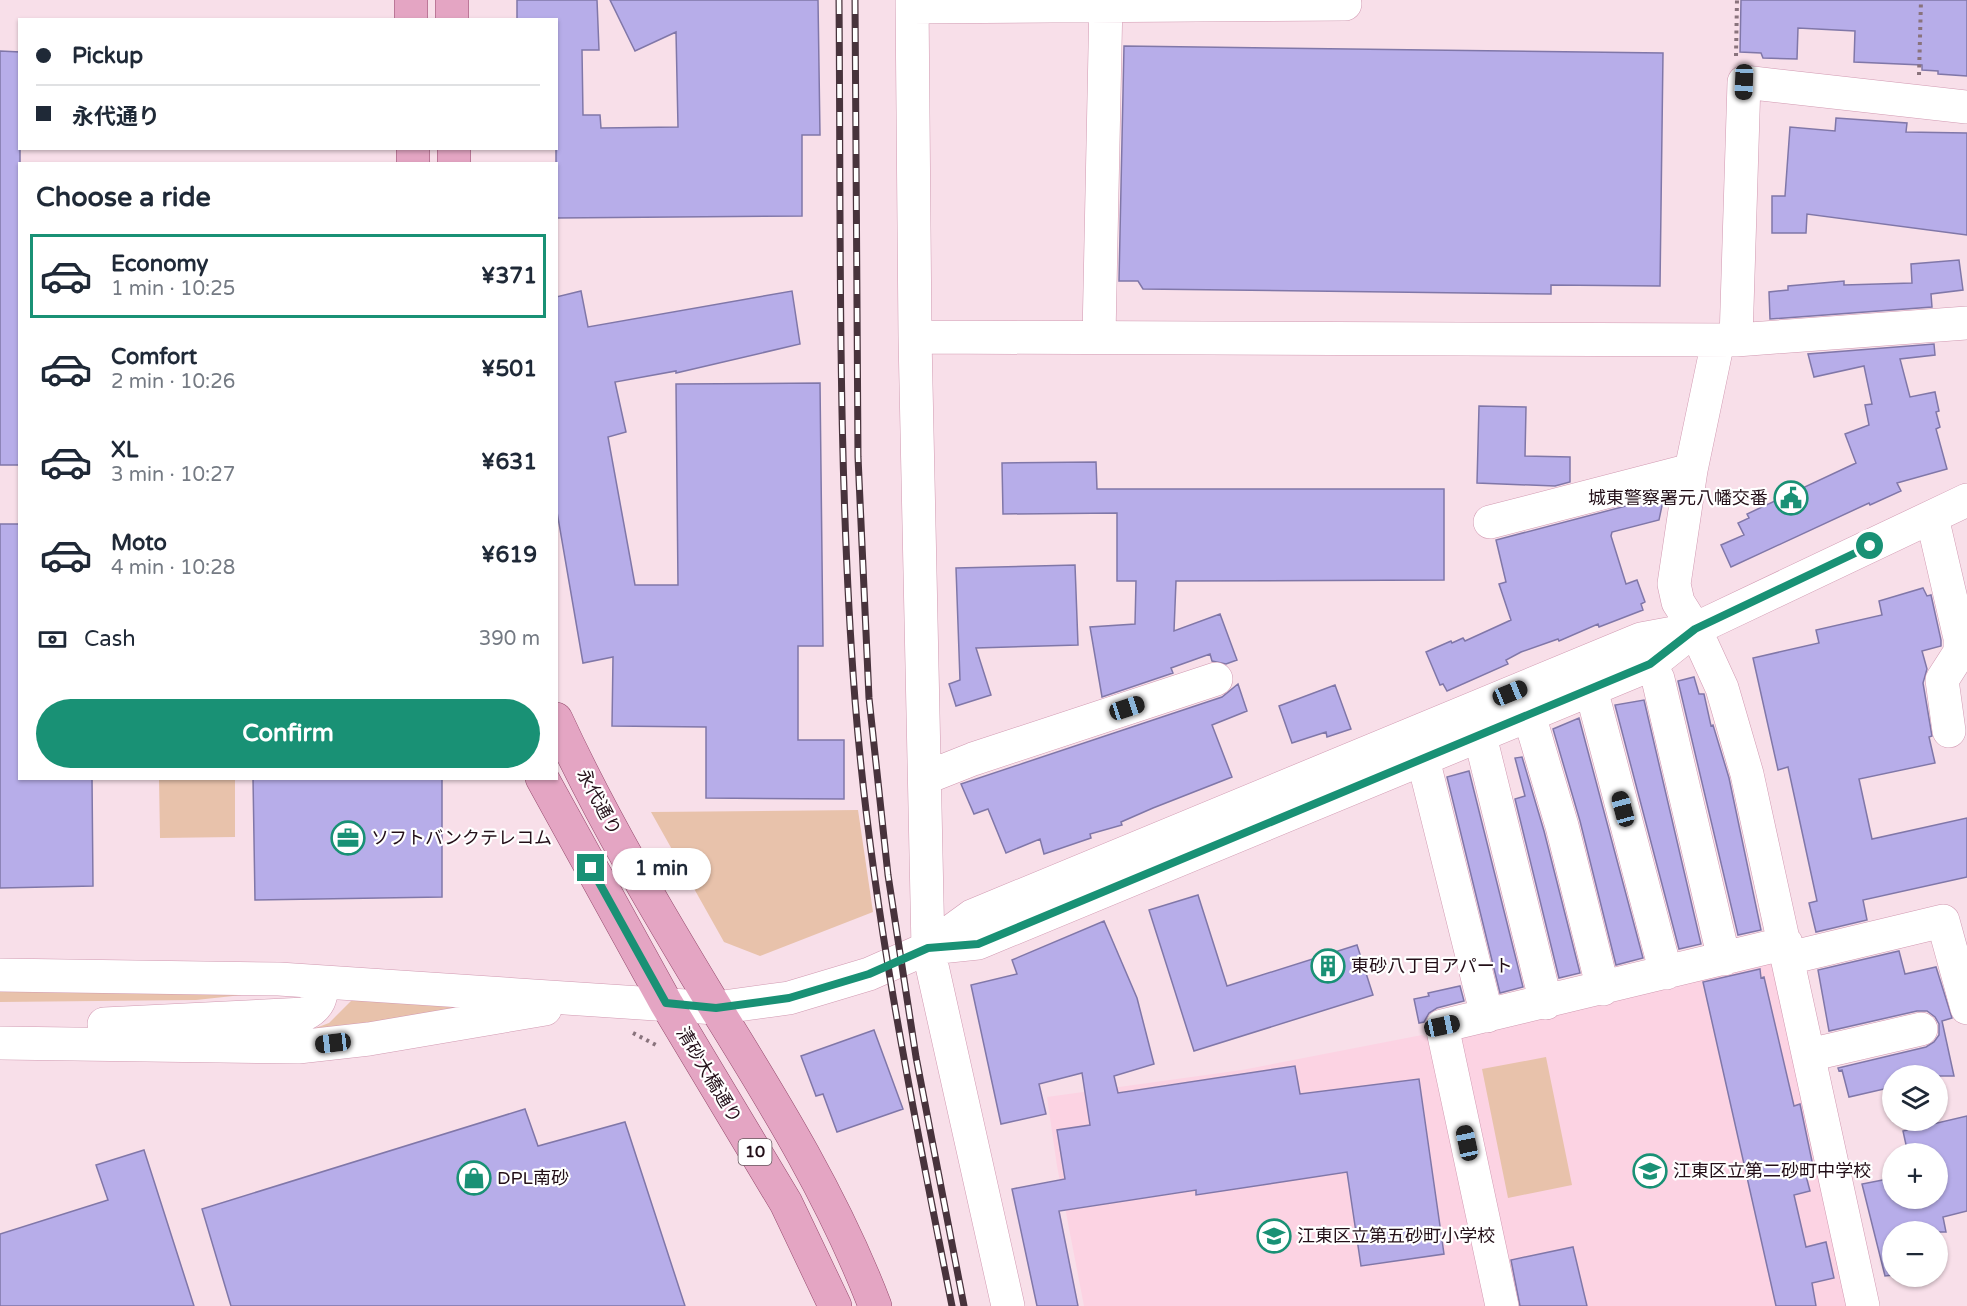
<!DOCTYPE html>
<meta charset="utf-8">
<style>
body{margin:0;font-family:"Varela Round","Noto Sans JP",sans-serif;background:#f2f2f3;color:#1f2937;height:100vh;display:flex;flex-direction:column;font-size:22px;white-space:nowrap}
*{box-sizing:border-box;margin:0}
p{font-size:20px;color:#747a83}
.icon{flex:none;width:33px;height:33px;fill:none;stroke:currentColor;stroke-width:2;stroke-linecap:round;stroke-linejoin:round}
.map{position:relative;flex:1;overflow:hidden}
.panel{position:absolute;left:18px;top:162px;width:540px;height:618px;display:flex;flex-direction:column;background:#fff;border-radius:0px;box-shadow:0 2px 4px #0004}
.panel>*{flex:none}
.hud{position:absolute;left:18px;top:18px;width:540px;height:132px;border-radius:0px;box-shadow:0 2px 4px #0004;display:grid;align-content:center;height:132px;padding:0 18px;background:#fff}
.fabs{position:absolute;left:1882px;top:1065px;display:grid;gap:12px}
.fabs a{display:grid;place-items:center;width:66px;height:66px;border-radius:50%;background:#fff;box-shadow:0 2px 4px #0004;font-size:30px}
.end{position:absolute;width:27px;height:27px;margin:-14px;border:8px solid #199175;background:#fff;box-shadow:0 0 0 3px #fff}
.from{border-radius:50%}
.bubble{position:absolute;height:42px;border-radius:21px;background:#fff;box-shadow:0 2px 4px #0004;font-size:20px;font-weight:700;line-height:42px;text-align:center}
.car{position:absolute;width:18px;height:36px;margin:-18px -9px;border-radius:8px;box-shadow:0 0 4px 2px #0007;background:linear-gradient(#222 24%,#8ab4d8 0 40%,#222 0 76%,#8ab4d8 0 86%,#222 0)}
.hud b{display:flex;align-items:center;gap:21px;height:57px;font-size:22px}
.hud b+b{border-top:2px solid #e0e1e3}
.hud i{width:15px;height:15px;background:#1f2937}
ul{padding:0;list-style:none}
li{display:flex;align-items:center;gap:18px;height:84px;margin:0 12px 9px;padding:0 6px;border:3px solid transparent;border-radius:0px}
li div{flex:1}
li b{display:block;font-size:22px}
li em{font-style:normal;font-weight:700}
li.current{border-color:#199175}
li>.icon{width:54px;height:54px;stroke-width:1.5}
h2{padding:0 18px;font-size:27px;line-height:72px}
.pay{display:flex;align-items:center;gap:15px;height:66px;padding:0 18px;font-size:22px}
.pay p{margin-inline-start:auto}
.action{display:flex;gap:12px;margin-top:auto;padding:12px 18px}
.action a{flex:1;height:69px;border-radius:36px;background:#199175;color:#fff;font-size:24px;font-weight:700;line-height:69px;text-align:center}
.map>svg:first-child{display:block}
.built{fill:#fcd3e3}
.green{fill:#e8c2ab}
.building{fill:#b7ade9;stroke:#8077a8;stroke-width:1.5}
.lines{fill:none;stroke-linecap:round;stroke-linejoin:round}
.minor-casing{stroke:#d199b1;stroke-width:34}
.major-casing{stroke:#954a6d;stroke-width:34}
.path{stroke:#89737c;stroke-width:4;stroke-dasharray:3 4.5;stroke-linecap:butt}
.minor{stroke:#fff;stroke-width:33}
.major{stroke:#e4a5c3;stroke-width:33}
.rail-casing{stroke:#48333c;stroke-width:7}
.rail{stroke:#fff;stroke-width:4.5;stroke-dasharray:14;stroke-linecap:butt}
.route{stroke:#199175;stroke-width:8}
.labels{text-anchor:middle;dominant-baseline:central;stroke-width:4.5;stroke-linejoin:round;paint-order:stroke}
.shield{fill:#fff;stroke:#65575d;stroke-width:1.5}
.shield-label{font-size:16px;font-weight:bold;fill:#230f18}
.poi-label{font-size:18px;fill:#230f18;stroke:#fff;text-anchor:start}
.street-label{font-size:18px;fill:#230f18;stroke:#fff}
</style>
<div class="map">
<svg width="1967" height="1306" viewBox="0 0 1967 1306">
<rect width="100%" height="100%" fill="#f8dfe9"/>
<path class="built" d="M1773 962 1848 1306H1511L1459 1028Z
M1422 1035 1436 1042 1492 1306H1084L1057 1166 1047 1097 1242 1070Z"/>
<path class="green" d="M159 779H235V837L160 838Z
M858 810 873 912 760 956 724 942 651 812Z
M0 988 271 992 196 1000 0 1002Z
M355 997 482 1008 347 1033 313 1029 329 1023Z
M1546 1057 1572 1185 1508 1198 1482 1069Z"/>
<path class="building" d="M517 0H597L599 50H582L583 115H600L601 128 678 127 676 32 635 51 610 0H818L820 135H802V216L556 218V20H517Z
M1741 0H1967V76L1938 74V71L1922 70V65L1854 62 1855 31 1798 28 1797 59 1763 58 1761 53 1740 52Z
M1124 46 1663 53 1660 286 1551 285V294L1143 289 1138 281H1119Z
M0 51 20 52V465H0Z
M1836 118 1907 123 1906 132 1967 133V235L1807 214 1806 233H1772V196H1785L1790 127 1835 131Z
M1959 260 1963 290 1931 294 1932 307 1770 319 1769 292 1788 290V286L1844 281V285L1912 283 1911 264Z
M581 291 588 327 792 291 800 344 676 373V371L615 382 626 432 608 437 635 585H678L676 384 820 383 823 646H798V740H844V799L706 798V727L612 726 613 657 583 663 556 506V297Z
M1934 344 1935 355 1900 359 1910 397 1935 392 1939 411 1936 412 1940 427 1936 429 1947 469 1897 483 1901 491 1870 505 1869 503 1731 567 1721 545 1744 535 1738 523 1749 518 1747 514 1856 463 1845 434 1869 425 1865 405 1872 404 1864 366 1814 377 1808 354Z
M1479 406 1526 407 1525 456 1570 457V482L1555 486 1477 483Z
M1096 462 1097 489H1444V580L1176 581 1174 631 1220 614 1237 660 1226 664 1212 661 1210 654 1171 668 1173 673 1102 697 1090 627 1135 624 1136 581H1117V513L1003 514 1002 463Z
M1664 496 1659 520 1612 532 1611 536 1626 584 1637 580 1645 602 1641 604 1643 610 1599 627 1598 624 1559 641 1558 639 1521 652 1506 660 1508 664 1447 691 1443 684 1440 685 1426 652 1451 641 1452 643 1463 638 1465 641 1511 620 1499 584 1506 582 1496 540Z
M0 524H20V778H92L93 886 0 888Z
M1075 565 1078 645 976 648 991 695 956 706 949 684 960 680 956 568Z
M1923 588 1927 596 1931 595 1941 640V646L1922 651 1927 669 1923 683 1932 736 1929 737 1935 763 1859 779 1872 839 1967 818V877L1863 900 1867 920 1816 932 1809 903 1817 901 1788 767 1778 770 1753 658 1819 643 1816 630 1882 615 1879 601Z
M1694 677 1699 694H1704L1711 726 1713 725 1729 778 1761 930 1738 935 1678 681Z
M1238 684 1247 711 1212 725 1232 777 1153 808 1121 822 1122 825 1090 834 1091 838 1044 854 1040 839 1006 853 988 809 974 814 961 784 1222 697Z
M1335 685 1351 729 1327 737 1326 732 1292 743 1279 706Z
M1644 700 1701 944 1679 949 1615 705Z
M1579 718 1643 958 1616 965 1580 821 1553 729Z
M1522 757 1544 831 1580 973 1559 978 1515 799 1525 796 1515 758Z
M1469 771 1523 987 1500 993 1447 777Z
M253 778H442V897L255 900Z
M1198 895 1227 986 1357 945 1373 995 1194 1051 1149 910Z
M1104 921 1137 998 1154 1064 1114 1076 1118 1093 1295 1066 1300 1094 1419 1079 1444 1254 1361 1266 1347 1172 1196 1195V1190L1059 1211 1078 1306H1037L1012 1189 1065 1179 1057 1130 1090 1125 1082 1073 1039 1084 1046 1114 1001 1124 971 985 1017 974 1012 960Z
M1899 951 1905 974 1936 967 1952 1018 1942 1021 1954 1076H1893V1087L1849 1097 1842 1070 1839 1071 1838 1068 1926 1047 1934 1042 1939 1035V1024L1935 1017 1927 1011H1917L1829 1031 1818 970Z
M1760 969 1761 978 1764 977 1794 1106 1800 1104 1813 1166 1804 1168 1810 1191 1794 1195 1806 1247 1826 1242 1834 1278 1812 1283 1816 1306H1776L1703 982Z
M1460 986 1464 1001 1437 1008 1429 1013 1424 1022 1419 1023 1414 999 1429 996 1428 993Z
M874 1030 903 1109 837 1132 823 1094 816 1096 801 1056Z
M525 1109 538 1146 625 1122 685 1306H231L202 1209Z
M1967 1116V1211L1943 1217 1946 1232H1893V1275L1885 1276 1862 1184 1893 1178V1198H1938V1154H1908L1903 1131Z
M144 1150 194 1306H0V1234L108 1200 96 1165Z
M1573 1247 1587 1306H1520L1511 1260Z"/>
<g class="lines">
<g class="minor-casing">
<path id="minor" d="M912 0 915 337 928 948 1008 1306
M912 7 1345 4
M1099 336 1106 0
M915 337 1736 340 1744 82 1967 107
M1736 340 1967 323
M1718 341 1691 470 1674 584 1678 602 1695 629 1722 688 1747 774 1863 1306
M1932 517 1960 638V652L1942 680 1949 731
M1490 522 1691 470
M1650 665 1658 679 1724 959
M1591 689 1666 973
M1529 715 1562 826 1603 989
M1480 736 1546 1003
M1423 759 1487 1016
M925 778 973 759 1216 679
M930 948 978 943 1650 665 1695 629 1967 500
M1789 958 1943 921 1967 1008
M0 975 279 979 716 1008 789 998 869 974 928 948 972 916 1641 639 1695 629
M104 1024 305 1014C320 1006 321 998 323 982
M0 1043 298 1047 369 1039 545 1009
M1809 1055 1921 1029
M1502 1306 1442 1026 1786 943"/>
</g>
<g class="major-casing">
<path id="major" d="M411 0V20
M452 0V20
M413 148V164
M454 148V164
M556 719C602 819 660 916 717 1010 776 1105 835 1201 875 1306
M542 778 666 1003 786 1203 835 1306"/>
</g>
<path class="path" d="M1736 56 1737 0
M1919 75 1921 0
M633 1033 656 1045"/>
<use href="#minor" class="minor"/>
<use href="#major" class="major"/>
<g class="rail-casing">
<path id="rail" d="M839 0C841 233 837 467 855 700 871 904 912 1106 952 1306
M855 0 858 457 869 698 888 875 916 1057 964 1306"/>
</g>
<use href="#rail" class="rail"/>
</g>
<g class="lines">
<path class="route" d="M591 868 666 1003 716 1008 789 998 869 974 928 948 978 944 1650 664 1695 629 1870 546"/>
</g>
<defs>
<g id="civic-ring" transform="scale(1.725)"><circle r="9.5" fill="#fff" stroke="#199175" stroke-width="1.5"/><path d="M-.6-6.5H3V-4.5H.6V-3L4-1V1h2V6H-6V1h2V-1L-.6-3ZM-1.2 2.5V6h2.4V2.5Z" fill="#199175"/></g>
<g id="office-ring" transform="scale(1.725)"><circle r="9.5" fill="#fff" stroke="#199175" stroke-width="1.5"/><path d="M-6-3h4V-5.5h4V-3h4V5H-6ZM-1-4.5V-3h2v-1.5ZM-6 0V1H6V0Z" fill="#199175"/></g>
<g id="building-ring" transform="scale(1.725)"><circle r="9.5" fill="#fff" stroke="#199175" stroke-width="1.5"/><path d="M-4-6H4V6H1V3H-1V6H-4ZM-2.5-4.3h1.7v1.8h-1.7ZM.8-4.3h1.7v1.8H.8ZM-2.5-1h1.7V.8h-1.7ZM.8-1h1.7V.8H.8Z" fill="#199175"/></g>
<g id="school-ring" transform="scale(1.725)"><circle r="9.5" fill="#fff" stroke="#199175" stroke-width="1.5"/><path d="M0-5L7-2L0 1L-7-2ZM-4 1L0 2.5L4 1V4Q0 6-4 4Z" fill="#199175"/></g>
<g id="shop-ring" transform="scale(1.725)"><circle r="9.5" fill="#fff" stroke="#199175" stroke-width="1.5"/><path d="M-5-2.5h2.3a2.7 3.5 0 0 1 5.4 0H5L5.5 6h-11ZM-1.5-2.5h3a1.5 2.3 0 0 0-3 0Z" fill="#199175"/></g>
</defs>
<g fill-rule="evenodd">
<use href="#civic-ring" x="1791" y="498"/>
<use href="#office-ring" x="348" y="838"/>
<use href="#building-ring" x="1328" y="966"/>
<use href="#school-ring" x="1650" y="1171"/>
<use href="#shop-ring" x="474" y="1178"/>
<use href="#school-ring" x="1274" y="1236"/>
</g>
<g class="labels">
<rect class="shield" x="738.5" y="1139" width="33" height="26" rx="4.5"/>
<g class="shield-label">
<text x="755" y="1152">10</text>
</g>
<g class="poi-label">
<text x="1768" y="498" text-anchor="end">城東警察署元八幡交番</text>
<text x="371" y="838">ソフトバンクテレコム</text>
<text x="1351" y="966">東砂八丁目アパート</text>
<text x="1673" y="1171">江東区立第二砂町中学校</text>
<text x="497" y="1178">DPL南砂</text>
<text x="1297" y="1236">江東区立第五砂町小学校</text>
</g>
<g class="street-label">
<text transform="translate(599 802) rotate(62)">永代通り</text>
<text transform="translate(709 1075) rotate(59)">清砂大橋通り</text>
</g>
</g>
</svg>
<div class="fabs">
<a><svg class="icon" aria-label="layers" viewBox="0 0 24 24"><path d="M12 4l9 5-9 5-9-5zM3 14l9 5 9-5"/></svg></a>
<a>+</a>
<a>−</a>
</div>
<i class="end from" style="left:1870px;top:546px"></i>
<i class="end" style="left:591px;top:868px"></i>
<div class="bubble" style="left:612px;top:848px;width:99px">1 min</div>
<i class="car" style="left:1744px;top:82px;rotate:182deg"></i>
<i class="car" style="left:1510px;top:693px;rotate:68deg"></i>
<i class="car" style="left:1127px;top:708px;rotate:72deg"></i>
<i class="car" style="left:1623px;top:809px;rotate:345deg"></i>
<i class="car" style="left:1442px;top:1026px;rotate:78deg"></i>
<i class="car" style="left:333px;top:1043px;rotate:263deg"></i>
<i class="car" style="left:1467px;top:1143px;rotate:348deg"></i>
<div class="hud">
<b><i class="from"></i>Pickup</b>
<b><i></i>永代通り</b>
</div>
<section class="panel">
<h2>Choose a ride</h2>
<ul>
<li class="current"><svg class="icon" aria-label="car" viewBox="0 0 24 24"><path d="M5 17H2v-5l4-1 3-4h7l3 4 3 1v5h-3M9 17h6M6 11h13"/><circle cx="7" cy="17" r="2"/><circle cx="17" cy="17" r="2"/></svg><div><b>Economy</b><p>1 min · 10:25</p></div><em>¥371</em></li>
<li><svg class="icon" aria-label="car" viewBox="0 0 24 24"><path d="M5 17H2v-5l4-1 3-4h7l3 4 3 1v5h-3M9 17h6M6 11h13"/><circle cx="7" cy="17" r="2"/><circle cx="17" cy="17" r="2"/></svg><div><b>Comfort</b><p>2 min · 10:26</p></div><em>¥501</em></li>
<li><svg class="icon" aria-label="car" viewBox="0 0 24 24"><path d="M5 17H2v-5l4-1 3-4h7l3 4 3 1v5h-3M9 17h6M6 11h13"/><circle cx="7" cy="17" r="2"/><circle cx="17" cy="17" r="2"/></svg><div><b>XL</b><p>3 min · 10:27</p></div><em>¥631</em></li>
<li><svg class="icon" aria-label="car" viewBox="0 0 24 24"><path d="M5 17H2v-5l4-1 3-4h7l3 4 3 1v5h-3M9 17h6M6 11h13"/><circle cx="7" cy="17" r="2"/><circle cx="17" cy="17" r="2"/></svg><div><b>Moto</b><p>4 min · 10:28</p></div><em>¥619</em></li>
</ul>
<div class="pay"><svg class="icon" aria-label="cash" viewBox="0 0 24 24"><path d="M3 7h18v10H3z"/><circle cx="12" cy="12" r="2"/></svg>Cash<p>390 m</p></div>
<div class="action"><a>Confirm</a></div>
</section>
</div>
